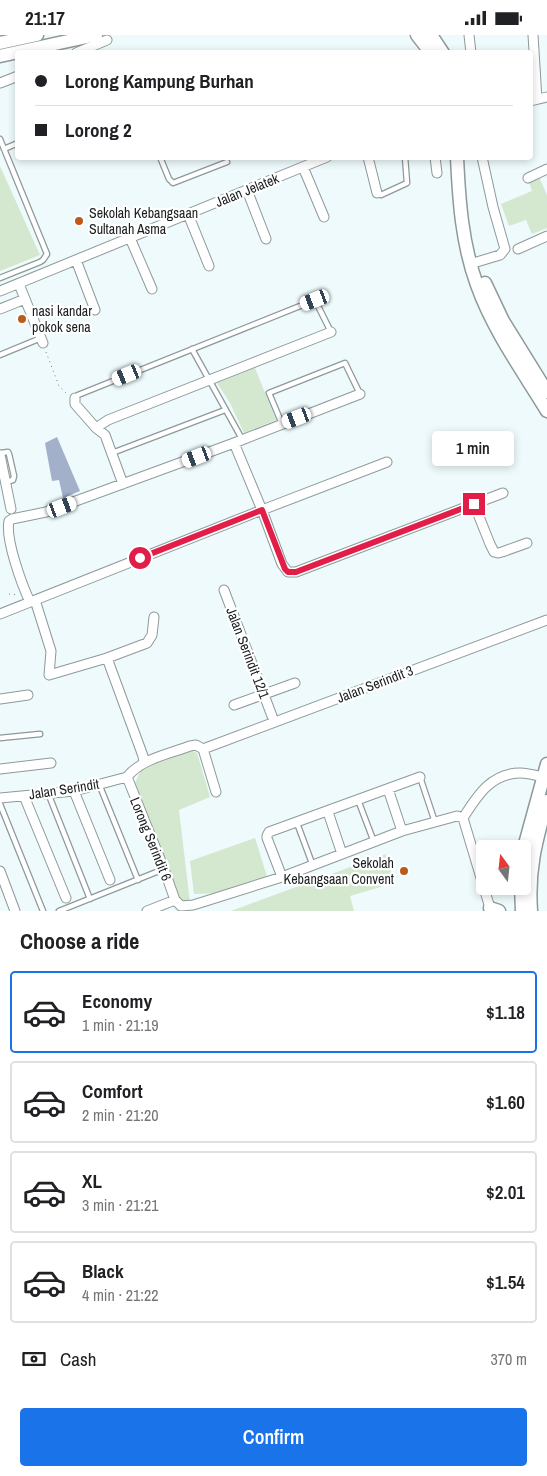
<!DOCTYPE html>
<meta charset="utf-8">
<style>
body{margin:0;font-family:"Archivo Narrow",sans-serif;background:#f6f6f6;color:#202124;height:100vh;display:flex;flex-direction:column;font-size:19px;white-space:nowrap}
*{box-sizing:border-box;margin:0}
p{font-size:16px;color:#757577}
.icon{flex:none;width:28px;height:28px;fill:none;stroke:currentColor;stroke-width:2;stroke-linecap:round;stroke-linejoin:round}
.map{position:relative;height:876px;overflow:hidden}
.panel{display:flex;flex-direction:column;background:#fff;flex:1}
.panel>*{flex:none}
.banner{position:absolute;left:15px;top:15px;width:518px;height:110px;border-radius:5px;box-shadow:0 2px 8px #0003;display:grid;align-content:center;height:110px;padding:0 20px;background:#fff}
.needle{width:32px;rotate:345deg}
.buttons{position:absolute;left:476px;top:805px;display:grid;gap:10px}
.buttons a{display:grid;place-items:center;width:55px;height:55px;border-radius:5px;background:#fff;box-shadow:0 2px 8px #0003;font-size:25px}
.end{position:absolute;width:22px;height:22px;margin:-11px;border:6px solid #e11d48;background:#fff;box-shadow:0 0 0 2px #fff}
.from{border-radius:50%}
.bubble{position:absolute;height:35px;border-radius:5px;background:#fff;box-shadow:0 2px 8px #0003;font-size:16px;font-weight:600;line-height:35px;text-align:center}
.car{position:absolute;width:15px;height:30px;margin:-15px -8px;border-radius:6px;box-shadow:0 0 4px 1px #0007;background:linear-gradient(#fff 24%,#345 0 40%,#fff 0 76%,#345 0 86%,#fff 0)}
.banner b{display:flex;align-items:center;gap:18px;height:48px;font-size:19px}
.banner b+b{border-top:1px solid #e0e0e0}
.banner i{width:12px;height:12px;background:#202124}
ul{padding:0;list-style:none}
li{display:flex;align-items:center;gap:15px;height:82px;margin:0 10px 8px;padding:0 10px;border:2px solid #e0e0e0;border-radius:5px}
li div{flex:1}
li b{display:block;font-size:19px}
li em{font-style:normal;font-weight:600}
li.selected{border-color:#1a73e8}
li>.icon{width:45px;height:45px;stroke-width:1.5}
h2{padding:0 20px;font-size:22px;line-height:60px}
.pay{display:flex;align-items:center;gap:12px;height:55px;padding:0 20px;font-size:19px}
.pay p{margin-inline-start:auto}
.cta{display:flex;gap:10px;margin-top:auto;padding:10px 20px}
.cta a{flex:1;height:58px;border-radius:5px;background:#1a73e8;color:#fff;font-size:20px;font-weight:600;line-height:58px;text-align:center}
.status{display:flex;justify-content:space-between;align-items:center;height:35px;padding:0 25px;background:#fff;direction:ltr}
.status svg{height:14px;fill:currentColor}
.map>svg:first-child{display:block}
.green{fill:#d3e8cf}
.water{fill:#a2b0ca}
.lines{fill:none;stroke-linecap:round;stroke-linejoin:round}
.lane-casing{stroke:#8e999a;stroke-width:7}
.street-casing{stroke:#8e999a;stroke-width:11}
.secondary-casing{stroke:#8e999a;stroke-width:15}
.path{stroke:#7b8283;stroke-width:1;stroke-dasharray:1 4;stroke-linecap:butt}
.lane{stroke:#fff;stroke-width:4.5}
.street{stroke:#fff;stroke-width:9}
.secondary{stroke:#fff;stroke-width:12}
.route{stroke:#e11d48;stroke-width:6}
.poi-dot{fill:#bc5a1c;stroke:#fff;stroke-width:2}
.labels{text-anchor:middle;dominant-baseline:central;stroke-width:4.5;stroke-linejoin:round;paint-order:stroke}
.street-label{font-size:14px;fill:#1a1e1e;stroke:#fff}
.poi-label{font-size:14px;fill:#1a1e1e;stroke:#fff;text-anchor:start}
</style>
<div class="status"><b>21:17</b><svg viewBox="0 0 49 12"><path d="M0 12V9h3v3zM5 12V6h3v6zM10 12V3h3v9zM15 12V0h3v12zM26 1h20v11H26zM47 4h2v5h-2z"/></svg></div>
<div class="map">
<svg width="547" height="876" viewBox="0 0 547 876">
<rect width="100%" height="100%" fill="#eefafb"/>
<path class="green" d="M0 131 40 220 0 236Z
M539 142 547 160V193L532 199 526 185 509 191 501 169 532 156 529 147Z
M255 333 276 385 244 398 230 368 217 348Z
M192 716 197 718 210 762 179 775 190 868 179 866 135 748 140 737 155 729Z
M255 803 268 845 224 858 194 859 190 826Z
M386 819 394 848 350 861 354 876H231Z"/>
<path class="water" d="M57 402 80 456 63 463 59 445 52 446 45 408Z"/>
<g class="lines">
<g class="lane-casing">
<path id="lane" d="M0 104 47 219 43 225 40 227 0 243
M4 114 18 108
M160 122 169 144 173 148 227 127
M377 158 381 160 407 148 405 122
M192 314 242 404
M0 320 41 303
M75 363 78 360 315 265 331 297
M282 389 269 358 345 328 360 359
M0 418 8 417 9 419 14 441 13 445 5 447
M112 418 225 375
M0 703 40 699
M420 742 435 787
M99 749 138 845
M48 758 90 864
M358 765 374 807
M0 769 43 876
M297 788 313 831
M59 876 164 834"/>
</g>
<g class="street-casing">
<path id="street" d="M469 0 471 18
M533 0 537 64
M76 18 107 5
M0 48 18 41
M530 66 547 62
M368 122 377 158
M435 122 437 138
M303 132 324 182
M528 143 547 134
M247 155 266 204
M188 179 209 231
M130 203 152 254
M518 214 547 201
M76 225 95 275
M470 229 500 220 505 214 493 172 482 122
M0 256 327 122
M25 264 43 308
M0 274 25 264 19 249
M75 363V369L96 393 105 400 123 449
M96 393 108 385 331 297
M234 408 262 475 282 529 288 537H296L503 458
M0 420 11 474
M474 469 490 509 494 517 498 518 502 517 527 508
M224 555 272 681
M35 565 51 616 49 640 107 623 143 721 144 728
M30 567C22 550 5 504 9 486L12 484 46 477 234 408 360 359
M0 579 262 475 387 427
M107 623 147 608 152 600 154 582
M0 664 28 660
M234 670 295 648
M203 714 547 585
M0 734 51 728
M127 742 164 834 175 865 181 871 193 870 206 866 282 842 402 796 457 781 463 783
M127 742C141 724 169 719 190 711L196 710 203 714 216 757
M388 754 402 796
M74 756 110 845
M24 761 66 863
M0 763 74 756 127 742
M328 777 342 819
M0 836 15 876
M282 842 267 803V801L269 797 420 742
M490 873 463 783C477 761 491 738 520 738 529 738 538 741 547 743
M147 876 175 865"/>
</g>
<g class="secondary-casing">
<path id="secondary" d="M417 0 431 18
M431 0 443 18
M0 8 37 0
M0 21 96 0
M457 122C459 166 462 209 477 250 493 295 522 335 547 376
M485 248 503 286 547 357
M522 824 525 809 547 729
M521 851 522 876
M490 873 499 876
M531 876C528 834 536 806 547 766"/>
</g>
<path class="path" d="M46 317 59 351 67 359
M9 559 18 560"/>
<use href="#lane" class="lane"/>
<use href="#street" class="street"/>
<use href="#secondary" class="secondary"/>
</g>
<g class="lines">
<path class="route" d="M140 523 262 475 285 534 288 537H296L474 469"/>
</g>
<g class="poi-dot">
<circle cx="79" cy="186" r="5"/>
<circle cx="22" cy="284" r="5"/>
<circle cx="404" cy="836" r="5"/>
</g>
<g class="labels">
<g class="street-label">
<text transform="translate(247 155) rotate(-22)">Jalan Jelatek</text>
<text transform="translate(248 618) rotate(69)">Jalan Serindit 12/1</text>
<text transform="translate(375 649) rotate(-21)">Jalan Serindit 3</text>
<text transform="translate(64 754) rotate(-9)">Jalan Serindit</text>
<text transform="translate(151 804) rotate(68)">Lorong Serindit 6</text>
</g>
<g class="poi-label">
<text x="89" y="178">Sekolah Kebangsaan<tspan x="89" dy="16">Sultanah Asma</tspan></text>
<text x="32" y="276">nasi kandar<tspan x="32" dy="16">pokok sena</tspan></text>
<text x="394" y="828" text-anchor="end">Sekolah<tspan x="394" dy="16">Kebangsaan Convent</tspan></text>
</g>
</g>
</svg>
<div class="buttons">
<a><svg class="needle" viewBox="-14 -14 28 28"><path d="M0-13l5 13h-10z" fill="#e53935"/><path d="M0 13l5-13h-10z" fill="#757577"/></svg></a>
</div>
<i class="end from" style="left:140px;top:523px"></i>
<i class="end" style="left:474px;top:469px"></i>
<div class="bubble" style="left:432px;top:396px;width:82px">1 min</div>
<i class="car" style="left:315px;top:265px;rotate:249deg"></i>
<i class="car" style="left:127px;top:340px;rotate:248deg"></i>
<i class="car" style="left:297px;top:383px;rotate:249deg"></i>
<i class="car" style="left:197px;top:422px;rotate:249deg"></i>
<i class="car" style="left:62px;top:472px;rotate:69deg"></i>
<div class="banner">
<b><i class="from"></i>Lorong Kampung Burhan</b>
<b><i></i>Lorong 2</b>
</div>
</div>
<section class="panel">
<h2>Choose a ride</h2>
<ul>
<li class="selected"><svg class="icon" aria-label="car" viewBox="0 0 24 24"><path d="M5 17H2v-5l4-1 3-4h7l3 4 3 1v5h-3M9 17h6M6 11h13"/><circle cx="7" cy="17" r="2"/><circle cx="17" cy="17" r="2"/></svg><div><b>Economy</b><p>1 min · 21:19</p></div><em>$1.18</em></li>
<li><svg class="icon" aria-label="car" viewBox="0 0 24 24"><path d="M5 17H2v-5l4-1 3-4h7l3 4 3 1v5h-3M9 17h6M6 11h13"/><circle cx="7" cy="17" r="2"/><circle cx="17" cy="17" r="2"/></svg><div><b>Comfort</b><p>2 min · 21:20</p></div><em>$1.60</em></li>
<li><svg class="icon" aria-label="car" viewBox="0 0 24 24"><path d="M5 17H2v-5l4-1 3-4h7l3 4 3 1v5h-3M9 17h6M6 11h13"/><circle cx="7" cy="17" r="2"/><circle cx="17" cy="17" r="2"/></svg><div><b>XL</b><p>3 min · 21:21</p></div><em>$2.01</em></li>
<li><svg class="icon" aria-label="car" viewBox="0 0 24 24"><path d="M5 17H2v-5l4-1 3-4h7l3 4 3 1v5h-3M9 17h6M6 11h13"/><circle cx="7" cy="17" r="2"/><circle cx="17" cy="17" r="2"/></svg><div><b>Black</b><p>4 min · 21:22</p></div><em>$1.54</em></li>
</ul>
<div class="pay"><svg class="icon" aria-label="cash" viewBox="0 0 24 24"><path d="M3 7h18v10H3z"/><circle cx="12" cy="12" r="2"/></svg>Cash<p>370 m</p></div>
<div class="cta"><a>Confirm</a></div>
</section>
